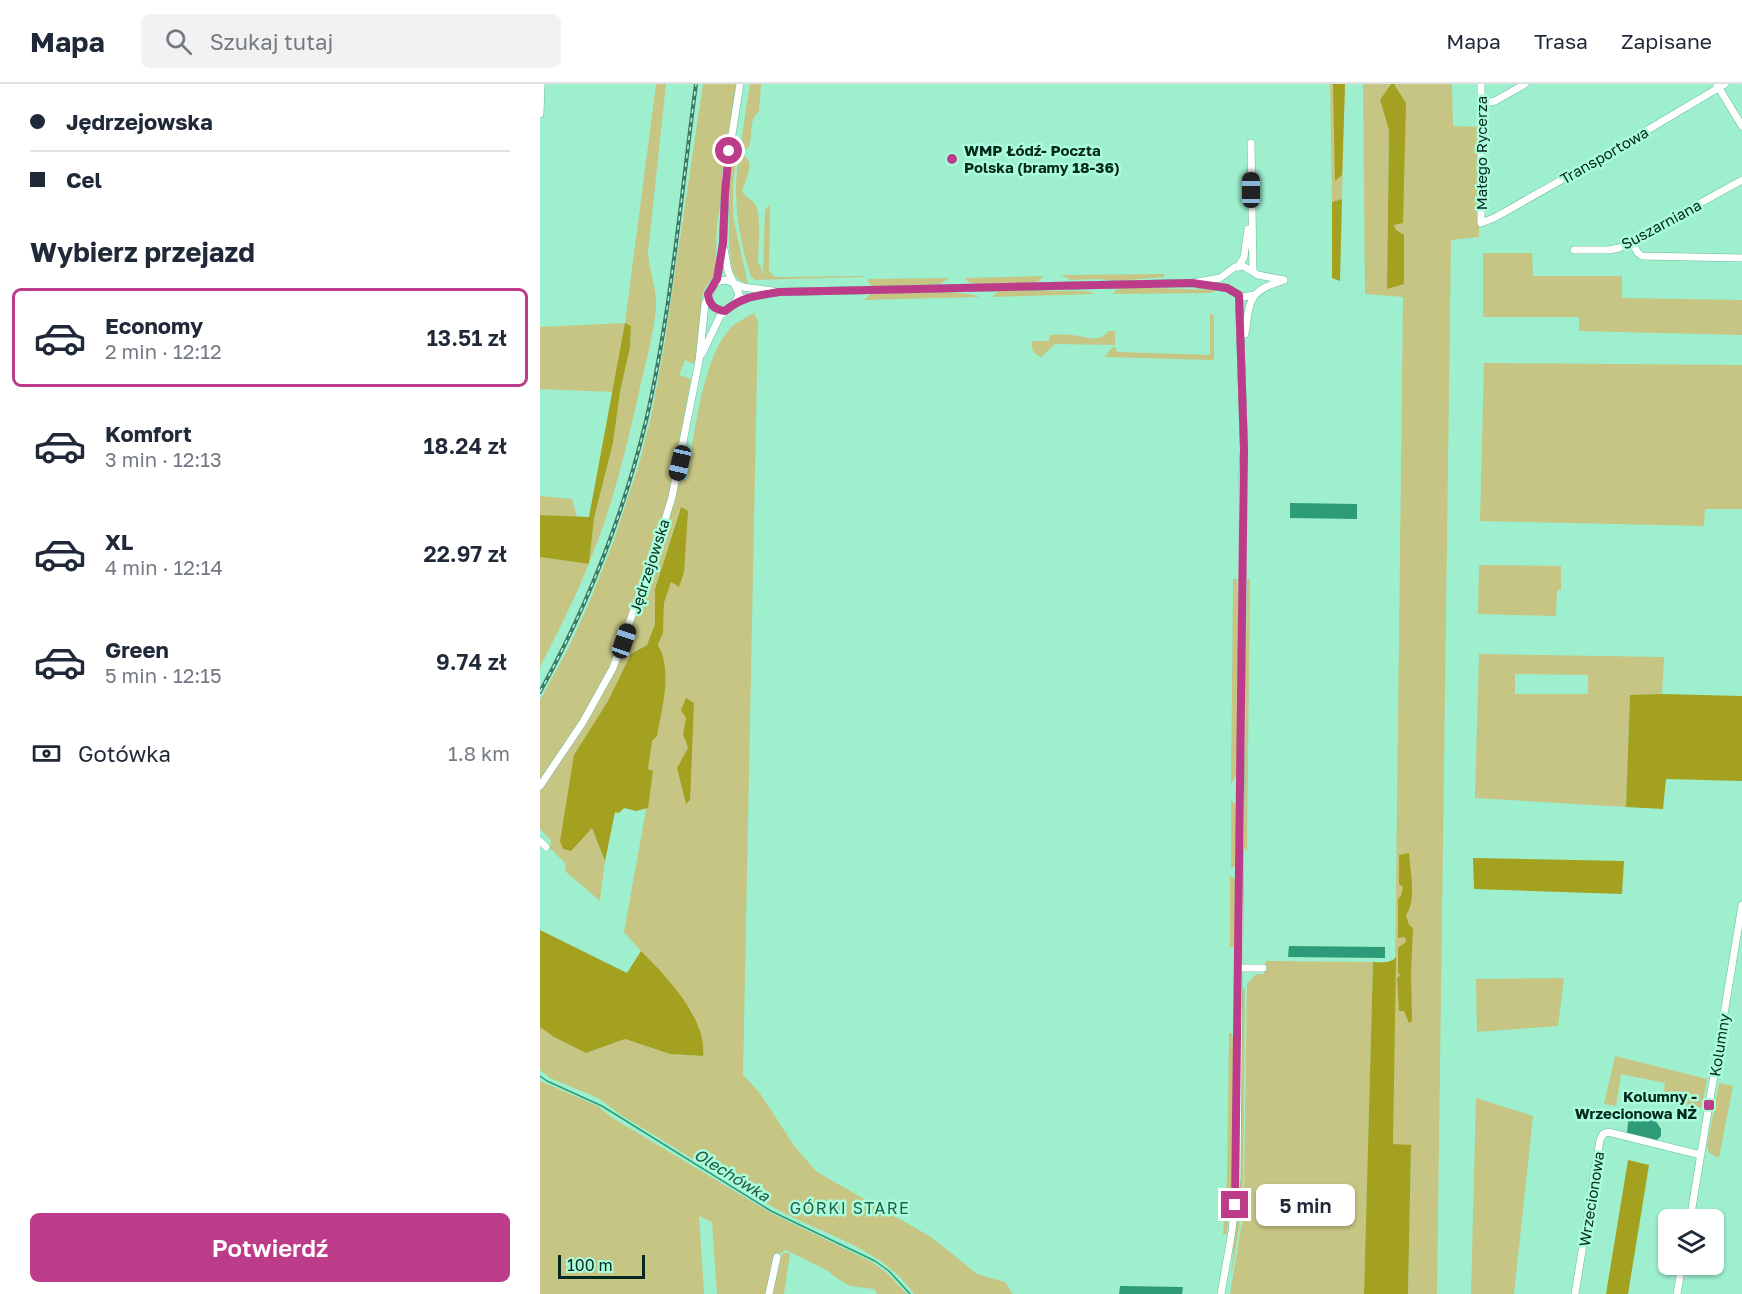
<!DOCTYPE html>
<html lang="pl">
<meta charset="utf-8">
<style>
body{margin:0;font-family:"Golos Text",sans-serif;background:#f2f2f3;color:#1f2937;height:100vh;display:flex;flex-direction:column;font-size:22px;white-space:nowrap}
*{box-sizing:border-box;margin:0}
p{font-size:20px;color:#747a83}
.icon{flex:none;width:33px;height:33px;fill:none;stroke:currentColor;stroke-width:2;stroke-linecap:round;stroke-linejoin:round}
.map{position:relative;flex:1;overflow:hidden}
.panel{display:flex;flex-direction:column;background:#fff;width:540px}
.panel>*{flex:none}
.banner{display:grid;align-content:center;height:132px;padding:0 30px;background:#fff}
.fabs{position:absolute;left:1118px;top:1125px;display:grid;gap:12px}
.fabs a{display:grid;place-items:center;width:66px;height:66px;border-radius:9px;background:#fff;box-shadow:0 2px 4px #0004;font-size:30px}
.scale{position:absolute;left:18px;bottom:15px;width:87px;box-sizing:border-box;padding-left:6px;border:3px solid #05291e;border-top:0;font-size:16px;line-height:21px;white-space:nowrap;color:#05291e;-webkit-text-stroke:4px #aafcdb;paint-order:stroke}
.end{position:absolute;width:27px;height:27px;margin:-14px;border:8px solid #bc3c89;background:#fff;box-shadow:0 0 0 3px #fff}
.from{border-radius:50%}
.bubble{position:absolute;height:42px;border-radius:9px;background:#fff;box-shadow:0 2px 4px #0004;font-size:20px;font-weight:600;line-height:42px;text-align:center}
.car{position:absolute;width:18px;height:36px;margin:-18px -9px;border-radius:8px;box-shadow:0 0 4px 2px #0007;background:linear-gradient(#222 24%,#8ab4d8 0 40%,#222 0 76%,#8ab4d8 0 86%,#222 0)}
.banner b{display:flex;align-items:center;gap:21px;height:57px;font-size:22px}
.banner b+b{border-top:2px solid #e0e1e3}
.banner i{width:15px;height:15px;background:#1f2937}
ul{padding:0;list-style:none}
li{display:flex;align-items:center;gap:18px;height:99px;margin:0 12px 9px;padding:0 18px;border:3px solid transparent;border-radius:9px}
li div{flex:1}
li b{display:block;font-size:22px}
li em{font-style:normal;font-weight:600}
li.selected{border-color:#bc3c89}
li>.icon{width:54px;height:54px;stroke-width:1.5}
h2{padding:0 30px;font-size:27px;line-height:72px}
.pay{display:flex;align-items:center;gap:15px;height:66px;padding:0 30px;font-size:22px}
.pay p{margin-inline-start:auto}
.cta{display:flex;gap:12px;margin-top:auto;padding:12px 30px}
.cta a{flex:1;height:69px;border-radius:9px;background:#bc3c89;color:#fff;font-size:24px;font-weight:600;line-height:69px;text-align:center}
header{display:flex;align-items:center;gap:36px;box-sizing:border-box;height:84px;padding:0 30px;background:#fff;border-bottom:2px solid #e0e1e3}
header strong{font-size:28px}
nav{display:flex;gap:33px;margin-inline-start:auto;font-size:21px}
.search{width:420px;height:54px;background:#f2f2f3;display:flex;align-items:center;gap:15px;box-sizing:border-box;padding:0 21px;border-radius:9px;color:#747a83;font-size:22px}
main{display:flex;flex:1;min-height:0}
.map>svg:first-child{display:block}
.green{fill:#c6c583;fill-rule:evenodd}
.forest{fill:#a4a020}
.water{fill:#2d9b78}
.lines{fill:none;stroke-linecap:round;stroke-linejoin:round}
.stream{stroke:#2d9b78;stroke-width:1.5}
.minor-casing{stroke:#6abc9d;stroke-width:8}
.minor{stroke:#fff;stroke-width:7}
.rail-casing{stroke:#417763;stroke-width:4}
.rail{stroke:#aafcdb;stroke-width:1.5;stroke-dasharray:4.5;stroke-linecap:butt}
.route{stroke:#bc3c89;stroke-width:8}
.poi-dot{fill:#bc3c89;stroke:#aafcdb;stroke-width:2}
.labels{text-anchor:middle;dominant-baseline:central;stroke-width:5;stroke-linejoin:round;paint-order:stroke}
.poi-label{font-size:15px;font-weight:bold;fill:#05291e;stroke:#aafcdb;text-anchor:start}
.street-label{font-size:15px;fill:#05291e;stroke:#aafcdb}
.water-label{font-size:16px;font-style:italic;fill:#215946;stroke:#aafcdb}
.neighbourhood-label{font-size:16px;letter-spacing:1.5px;fill:#21614b;stroke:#aafcdb}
</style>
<header>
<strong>Mapa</strong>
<div class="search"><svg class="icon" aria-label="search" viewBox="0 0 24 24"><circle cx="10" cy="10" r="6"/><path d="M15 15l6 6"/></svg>Szukaj tutaj</div>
<nav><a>Mapa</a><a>Trasa</a><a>Zapisane</a></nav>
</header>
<main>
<section class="panel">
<div class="banner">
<b><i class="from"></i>Jędrzejowska</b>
<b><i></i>Cel</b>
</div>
<h2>Wybierz przejazd</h2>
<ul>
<li class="selected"><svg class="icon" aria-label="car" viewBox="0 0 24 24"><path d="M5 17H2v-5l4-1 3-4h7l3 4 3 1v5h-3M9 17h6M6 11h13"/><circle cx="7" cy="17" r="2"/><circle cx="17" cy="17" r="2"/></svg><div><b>Economy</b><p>2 min · 12:12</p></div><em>13.51 zł</em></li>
<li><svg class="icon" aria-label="car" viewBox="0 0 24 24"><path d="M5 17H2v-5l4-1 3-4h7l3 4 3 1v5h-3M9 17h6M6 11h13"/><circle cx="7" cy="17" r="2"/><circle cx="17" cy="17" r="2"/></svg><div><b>Komfort</b><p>3 min · 12:13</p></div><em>18.24 zł</em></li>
<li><svg class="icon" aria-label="car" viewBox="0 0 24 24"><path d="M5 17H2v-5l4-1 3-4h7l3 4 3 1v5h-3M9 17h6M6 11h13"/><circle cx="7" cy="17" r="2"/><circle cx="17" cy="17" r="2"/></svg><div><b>XL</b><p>4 min · 12:14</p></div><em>22.97 zł</em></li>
<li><svg class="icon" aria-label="car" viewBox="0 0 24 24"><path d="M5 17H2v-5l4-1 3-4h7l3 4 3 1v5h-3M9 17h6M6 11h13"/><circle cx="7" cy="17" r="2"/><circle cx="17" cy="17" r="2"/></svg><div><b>Green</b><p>5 min · 12:15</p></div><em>9.74 zł</em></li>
</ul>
<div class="pay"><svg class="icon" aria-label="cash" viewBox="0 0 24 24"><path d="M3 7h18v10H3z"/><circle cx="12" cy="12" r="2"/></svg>Gotówka<p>1.8 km</p></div>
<div class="cta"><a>Potwierdź</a></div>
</section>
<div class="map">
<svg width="1202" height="1210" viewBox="0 0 1202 1210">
<rect width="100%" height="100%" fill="#9defce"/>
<path class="green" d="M116 0H126L108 168C109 187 117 204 116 222 114 251 105 280 99 308 86 366 72 424 49 479 35 515 17 549 0 583V473L49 480 54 434 73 359 80 308 90 263 91 242 85 239 73 308 0 305V243L85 239Z
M163 0H198L177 141 175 190 165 204 162 212 159 261 154 280 145 276 139 291 151 295 131 400 147 395C154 353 161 282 187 248 194 239 204 235 214 229L218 237 203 991 219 1008 255 1063 277 1088 391 1153 437 1190 465 1198 473 1210H374C341 1162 279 1150 231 1122 180 1093 131 1061 81 1031L58 1014 10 994 0 986V943L14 953 46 969 85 955 130 970 163 972 153 930 142 914 84 848 113 687 108 685 112 656 117 652C122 624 133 587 118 562L123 549 124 519 131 497 140 424 115 505V540L107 561 91 571 68 617 42 753 52 744 65 777 60 817 25 787 26 780 10 764 11 756 0 745V616L28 565 49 519 73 459 99 380 111 333 124 263ZM154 619 146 720 137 685 148 664C141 645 145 637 154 619Z
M210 0H221L219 28C207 35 215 55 207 65H200Z
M790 0H805L802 115 792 118Z
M823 0H851L840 16 849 46 847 204 864 199V151L856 146 854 141 866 19 854 0H912L913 42 939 43V153L911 156 897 1210H868L871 1062 853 1061 863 213 825 210Z
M197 69 193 100V132L208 200C202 198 197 195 194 189 185 172 190 93 192 72Z
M199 69C218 76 206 93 202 107 205 113 212 115 215 120 222 131 218 165 218 179L221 182 223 190 225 126 230 120 229 187 235 193 323 192V193L215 196 211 193C198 152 192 112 199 69Z
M943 169H992L993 192H1082V214L1202 216V251L1039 247V233H943Z
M624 190V193L576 197 557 195 531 196 521 191Z
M503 192 499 197 493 199 436 200 429 198 424 194Z
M409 194 400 200 333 202 329 200 328 195Z
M586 203 675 206 672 209 573 210 576 206Z
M459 206 547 207 556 210 452 213Z
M370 208C385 209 430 207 439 213L324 216 332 209Z
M670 229 674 232V276L564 273 573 263H576V267L580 268 670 271Z
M568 247H575V261L515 260 501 273C493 270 491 265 492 257H509L510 251C517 251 524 250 530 251 544 251 558 261 568 247Z
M944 279 1202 281V425H1165L1164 442 940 437Z
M0 412 32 415 37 433 1 431 0 434Z
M939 481 1021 482V506H1017L1016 532 938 530Z
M693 495H697L699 529 697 690 691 700Z
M707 495H710L707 767 704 763Z
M939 570 1124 573 1122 610 1090 612 1086 723 935 714ZM975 590 1048 591V610H975Z
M691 716 697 722 696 781 691 785Z
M690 792 696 796V863H690Z
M726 877 833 878 824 1210H690L702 1139 704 1112 707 900 716 890H724Z
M1024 894 1018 942 937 948 936 895Z
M702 903 705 906 703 1101 699 1145 691 1193 700 1092Z
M689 949H692L695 969 693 1090 687 1150H683L687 1093Z
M1075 972 1167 995 1162 1024 1123 1015 1125 999 1081 990 1076 1022 1064 1020Z
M0 997 58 1022 71 1033 231 1129 332 1178 347 1189 367 1210H337L334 1205 310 1202 295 1193 288 1187 246 1166C231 1173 229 1195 227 1210H177L172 1138 159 1132 164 1210H0Z
M1179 999 1193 1002 1179 1074 1169 1069 1167 1062Z
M936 1014 993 1032 974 1210H931Z
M244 1169H250L244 1210H231L239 1174Z"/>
<path class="forest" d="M793 0H805L802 91 795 97Z
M851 0H854L866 19 863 139 854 141 856 146 864 151V200L847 205 849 46 840 16Z
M802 115 800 197 792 194V118Z
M85 239 91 242 90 263 80 308 73 359 54 434 49 480 0 473V431L49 433Z
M141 423 148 427 144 488 139 503 131 498 124 519 123 549 118 561C133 587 122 624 117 652L112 657 108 685 113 687 108 724 96 727 84 724 79 729 75 728 65 777 52 744 31 767 23 765 20 757 34 671 68 617 91 570 107 561 115 540V505Z
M1122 610 1202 612V697L1126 695 1123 725 1086 723 1090 611Z
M146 614 154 619 150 716 146 720 137 684 148 664 143 650 146 634 141 626Z
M869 769C870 787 877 816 866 831L869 841 873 844 871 889 872 937 869 939 864 927H859L857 894 860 891 858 888V864L866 858 865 853 858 854V815L861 812 863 803 859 800V771Z
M933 774 1084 777 1082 810 934 805Z
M0 846 87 889 101 867C126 892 167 934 163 972L130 970 85 955 46 969 14 953 0 943Z
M856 873 853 1060 871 1061 868 1210H824L833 878C841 878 851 880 856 873Z
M1088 1076 1109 1081 1088 1210H1066Z"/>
<path class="water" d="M750 419 817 420V435L750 434Z
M749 862 845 863V874L748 873Z
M1094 1030 1113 1033 1121 1045V1052L1116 1057 1087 1050 1088 1038Z
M580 1202 643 1203 642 1210H579Z"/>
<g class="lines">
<path class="stream" d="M0 992 7 997 62 1022 231 1127 335 1177 349 1187 370 1210"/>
<g class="minor-casing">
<path id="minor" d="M941 0V139L954 134 1062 73 1185 0
M1177 1 1202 42
M941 20 955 17 985 0
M0 30 1 0
M711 59 713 188
M1091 157 1098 169 1102 172 1202 174
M1034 166H1069L1079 164 1202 96
M698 183 704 173 708 145
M176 199C188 192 192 200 203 203 213 205 223 205 233 207
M657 200 687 204 703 213 714 211
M168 213 173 223 185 227
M196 218 204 214 239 208 652 199 680 194 695 183 703 182 718 191 744 196
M705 250C710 218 707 207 742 197
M162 270 180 232 196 218 199 210 188 187 184 165
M0 702 43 638 73 584 120 453 132 413 159 277 165 220 178 191 183 159 186 88 200 0
M0 757 6 763
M699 884H723
M1150 1136 1202 821
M229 1210 237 1173
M681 1210 692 1147 697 1094 702 527V404L704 365 699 211
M1035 1210 1060 1056 1063 1050 1068 1048 1161 1071
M1137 1210 1142 1180"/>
</g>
<use href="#minor" class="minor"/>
<g class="rail-casing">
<path id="rail" d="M0 608C47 523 83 432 106 337 131 228 141 112 156 0"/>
</g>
<use href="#rail" class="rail"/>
</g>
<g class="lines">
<path class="route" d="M189 67 185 109 183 159 177 195 168 210C169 221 175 226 185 227 203 212 217 212 239 208L652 199 687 204 699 211 704 365 695 1121"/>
</g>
<g class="poi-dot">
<circle cx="412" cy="75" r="6"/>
<rect x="1163" y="1015" width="12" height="12" rx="3"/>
</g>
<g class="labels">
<g class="poi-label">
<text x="424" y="66">WMP Łódź- Poczta<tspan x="424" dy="17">Polska (bramy 18-36)</tspan></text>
<text x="1157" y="1012" text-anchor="end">Kolumny -<tspan x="1157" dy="17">Wrzecionowa NŻ</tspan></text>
</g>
<g class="street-label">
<text transform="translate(941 69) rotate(-90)">Małego Rycerza</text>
<text transform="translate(1064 71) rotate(-30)">Transportowa</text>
<text transform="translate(1121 140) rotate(-28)">Suszarniana</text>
<text transform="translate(109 482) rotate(-72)">Jędrzejowska</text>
<text transform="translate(1179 961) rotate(-81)">Kolumny</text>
<text transform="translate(1051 1115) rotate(-81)">Wrzecionowa</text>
</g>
<g class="water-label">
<text transform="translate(192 1091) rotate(32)">Olechówka</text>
</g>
<g class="neighbourhood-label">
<text x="310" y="1124">GÓRKI STARE</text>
</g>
</g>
</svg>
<div class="fabs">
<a><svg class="icon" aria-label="layers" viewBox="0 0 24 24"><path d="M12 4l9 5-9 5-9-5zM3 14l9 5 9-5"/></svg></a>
</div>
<div class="scale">100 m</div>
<i class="end from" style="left:189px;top:67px"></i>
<i class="end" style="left:695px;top:1121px"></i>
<div class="bubble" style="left:716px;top:1100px;width:99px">5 min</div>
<i class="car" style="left:711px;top:106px;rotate:0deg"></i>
<i class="car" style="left:140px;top:379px;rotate:193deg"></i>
<i class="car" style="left:84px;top:557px;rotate:19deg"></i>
</div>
</main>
